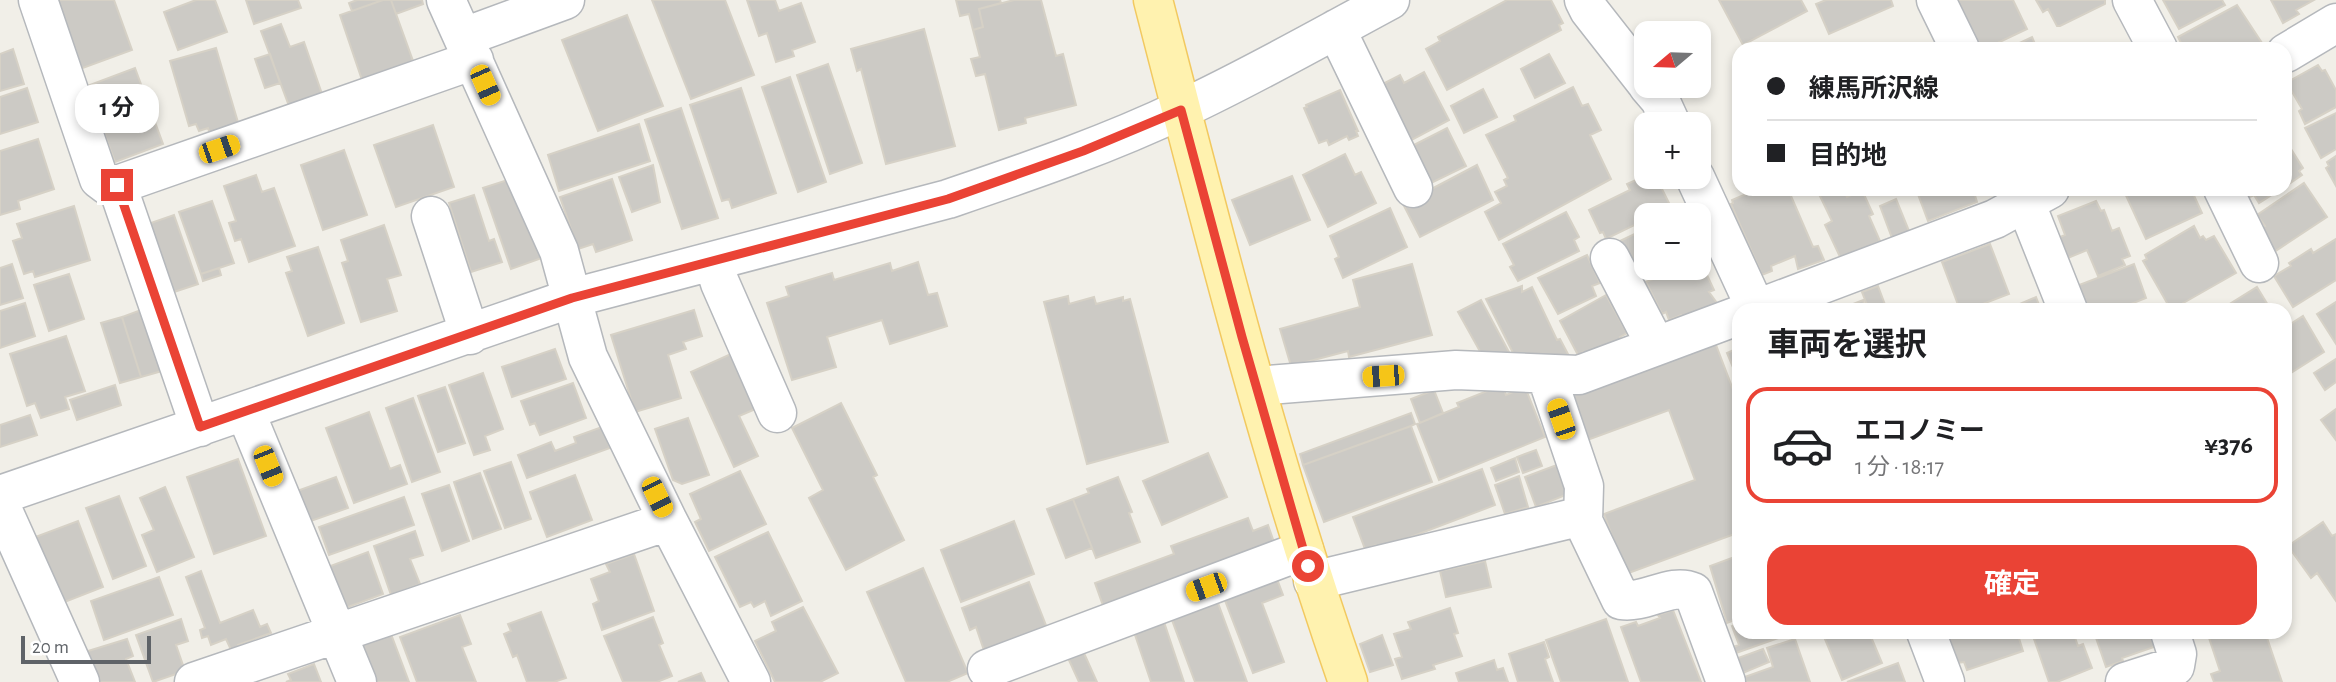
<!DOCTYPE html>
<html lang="ja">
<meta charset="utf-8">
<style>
body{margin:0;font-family:"Alegreya Sans","Noto Sans JP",sans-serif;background:#f2f2f2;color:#202124;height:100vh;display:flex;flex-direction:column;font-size:26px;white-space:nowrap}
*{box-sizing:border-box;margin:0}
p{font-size:23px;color:#757577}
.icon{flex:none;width:38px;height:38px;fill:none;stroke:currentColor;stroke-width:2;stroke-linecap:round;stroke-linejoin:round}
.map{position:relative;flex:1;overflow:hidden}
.drawer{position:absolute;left:1732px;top:303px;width:560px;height:336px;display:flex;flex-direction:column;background:#fff;border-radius:21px;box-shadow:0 4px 10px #0003}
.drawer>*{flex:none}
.hud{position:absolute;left:1732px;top:42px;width:560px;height:154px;border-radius:21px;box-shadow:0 4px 10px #0003;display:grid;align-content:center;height:154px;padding:0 35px;background:#fff}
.needle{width:46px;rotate:251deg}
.tools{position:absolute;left:1634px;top:21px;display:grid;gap:14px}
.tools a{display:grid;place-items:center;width:77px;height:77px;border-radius:14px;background:#fff;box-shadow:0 4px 10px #0003;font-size:35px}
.scale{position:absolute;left:21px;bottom:18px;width:130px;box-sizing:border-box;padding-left:7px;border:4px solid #5f6368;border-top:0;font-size:19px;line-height:24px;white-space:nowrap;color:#5f6368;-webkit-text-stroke:5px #fff;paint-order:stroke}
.end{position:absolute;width:32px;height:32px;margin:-16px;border:9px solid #ea4335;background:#fff;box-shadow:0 0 0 4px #fff}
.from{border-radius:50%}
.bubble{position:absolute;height:49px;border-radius:21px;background:#fff;box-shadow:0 4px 10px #0003;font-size:23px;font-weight:700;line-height:49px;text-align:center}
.car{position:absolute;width:21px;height:42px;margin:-21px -10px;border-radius:9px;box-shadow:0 0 5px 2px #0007;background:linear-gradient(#f5c518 24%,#345 0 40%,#f5c518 0 76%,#345 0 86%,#f5c518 0)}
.hud b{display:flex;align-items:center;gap:24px;height:66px;font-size:26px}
.hud b+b{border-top:2px solid #e0e0e0}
.hud i{width:18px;height:18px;background:#202124}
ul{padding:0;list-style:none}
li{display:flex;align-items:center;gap:21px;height:116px;margin:0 14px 10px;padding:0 21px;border:4px solid transparent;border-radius:21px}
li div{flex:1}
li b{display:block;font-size:26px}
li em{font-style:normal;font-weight:700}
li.selected{border-color:#ea4335}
li>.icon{width:63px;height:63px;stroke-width:1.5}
h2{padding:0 35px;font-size:32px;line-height:84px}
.button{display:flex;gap:14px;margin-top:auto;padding:14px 35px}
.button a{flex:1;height:80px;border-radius:21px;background:#ea4335;color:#fff;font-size:28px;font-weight:700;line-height:80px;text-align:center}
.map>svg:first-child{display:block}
.building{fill:#cccac5;stroke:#d6d1c6;stroke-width:2}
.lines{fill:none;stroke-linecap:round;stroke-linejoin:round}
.minor-casing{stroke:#b5b8bc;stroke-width:41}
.major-casing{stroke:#f2c960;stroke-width:41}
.minor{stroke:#fff;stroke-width:38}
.major{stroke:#fff2af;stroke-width:38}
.route{stroke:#ea4335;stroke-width:9}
</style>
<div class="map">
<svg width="2336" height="682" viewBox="0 0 2336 682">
<rect width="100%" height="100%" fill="#f1efe8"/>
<path class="building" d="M55 0H114L132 50 80 69Z
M196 0H215L227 32 178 50 164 12Z
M246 0H298L301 8 254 24Z
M357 0H383L352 11 349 3Z
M383 0H391L413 61 362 80 340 15Z
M391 0H422L423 4 396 14Z
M652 0H725L754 75 691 99Z
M747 0H775L779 11 801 3 815 42 792 50 794 56 776 62 767 33 759 36Z
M956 0H1000L1001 3 979 9 983 27 973 30 969 14 960 16Z
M1014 0H1041L1056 56 1063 54 1076 105 1025 118 1026 123 999 130 985 74 976 76 971 59 980 57 973 30 983 27 979 9Z
M1507 0H1551L1563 23 1559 25 1561 30 1447 90 1426 49 1440 41 1438 37Z
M1719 0H1801L1807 11 1743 45Z
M1826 0H1891L1893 6 1829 34 1816 4Z
M1955 0H2013L2027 29 1985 49H1978Z
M2036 0H2105V4L2060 26H2057L2048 9 2043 12Z
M2163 0H2222L2225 5 2179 29Z
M2271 0H2314L2296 10 2299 14 2283 23Z
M2237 5 2262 43 2252 49H2184L2178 37Z
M627 15 663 106 598 131 562 40Z
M281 24 290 47 304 42 322 94 289 106 261 31Z
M924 29 955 146 886 164 861 69 857 71 851 49Z
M2032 37 2037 49H2007Z
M216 48 240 129 211 137 208 128 199 131 196 124 189 126 170 61Z
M13 49 24 84 0 91V54Z
M270 54 280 83 265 88 255 59Z
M1549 54 1565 83 1535 98 1521 69Z
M828 64 862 163 830 174 797 75Z
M2318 65 2322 71 2325 70 2336 90V107L2305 124 2299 111 2302 109 2291 90 2289 91 2286 86V83Z
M135 68 163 144 115 162 87 86Z
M1424 72 1449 120 1406 143 1377 87 1400 75 1404 83Z
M790 77 826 182 798 192 762 87Z
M1573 87 1582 106 1588 104 1601 130 1590 135 1611 179 1499 240 1485 212 1501 203 1495 192 1507 186 1504 180 1508 178 1486 135 1516 121 1514 116Z
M27 88 38 122 0 134V97Z
M741 88 776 193 732 208 729 199 722 201 690 105Z
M1483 89 1497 117 1464 133 1451 106Z
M1340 90 1358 131H1356L1358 136 1349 140 1347 136 1329 145 1327 140 1319 143 1304 108 1307 107 1306 105Z
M681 108 718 218 682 229 645 120Z
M2336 113V149L2321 158 2305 128Z
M639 124 650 161 559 191 548 155Z
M433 125 454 187 396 207 374 145Z
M1447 128 1466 166 1427 185 1408 148Z
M38 139 54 189 18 201 20 209 0 215V151Z
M2286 141 2303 168 2299 171 2302 175 2286 186Z
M344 150 367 215 323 230 301 165Z
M1345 154 1355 175 1361 172 1376 203 1328 227 1303 175Z
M2336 156V186L2326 168 2329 166 2327 162Z
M653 165 660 202 632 212 619 177Z
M1477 165 1493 200 1420 237 1403 204Z
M256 175 262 192 274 188 295 246 249 262 241 239 235 241 229 223 236 221 224 186Z
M1647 175V177H1656L1671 207 1655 215H1647V219L1606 239 1603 232 1600 233 1589 210 1630 190 1627 184Z
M1292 176 1310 220 1250 245 1232 200Z
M514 178 542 258 511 269 483 188Z
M612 179 632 240 596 252 593 244 578 249 560 197Z
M2304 183 2327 217 2274 252 2259 229 2265 226 2257 215Z
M1758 189H1788L1813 247 1818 246 1824 260 1798 269 1795 256 1771 266 1772 271 1762 275 1731 204 1733 203 1732 200Z
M1826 189H1843L1847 197 1862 190 1873 214 1869 216 1880 241 1841 259 1825 225 1832 221 1818 192Z
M1916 189H1973L1977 202 1928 221Z
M2123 189H2191L2202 213 2146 239Z
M2244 189H2281L2259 203 2254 195 2250 197Z
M474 195 489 241 494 239 502 262 471 272 449 203Z
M1896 199 1909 231 1892 238 1880 206Z
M212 201 234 263 201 274 179 212Z
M2096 201 2101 211 2104 210 2112 231 2119 228 2130 256 2122 259 2125 265 2098 276 2087 250 2068 258 2060 237 2065 235 2058 216Z
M74 206 90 260 35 277 33 271 24 274 13 241 22 238 17 224Z
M1390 208 1407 247 1343 278 1335 259 1339 257 1330 236Z
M1566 212 1579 237 1574 240 1579 251 1518 281 1510 267 1514 265 1503 244Z
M174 215 198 284 165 295 142 226Z
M384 225 401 275 387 279 397 311 361 322 342 263 348 261 341 240Z
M2194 226 2200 238 2203 236 2206 240 2214 236 2236 273 2171 310 2143 261 2147 259 2145 255Z
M1647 228V268H1655L1637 276 1620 241Z
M2336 239V280L2293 307 2274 276 2291 266 2289 263 2311 249 2313 253Z
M1990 244 2009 294 1967 310H1960L1942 262Z
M318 247 344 323 308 336 286 273 292 271 287 257Z
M1587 255 1600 283 1592 286 1596 296 1558 314 1538 278Z
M1700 260 1714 290 1709 292 1717 303 1682 319 1681 315 1669 320 1666 312 1662 314 1646 282 1677 268H1699Z
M918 262 928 295 937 293 947 326 890 344 882 320 827 337 836 367 792 380 767 303 789 296 786 287 832 273 834 280 890 263 892 271Z
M12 264 23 298 0 305V268Z
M1412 264 1432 335 1349 357 1348 351 1291 366 1280 329 1360 307 1353 280Z
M2134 264 2146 298 2116 310H2088L2079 285Z
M219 268 221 275 203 281 201 274Z
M69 274 84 319 49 331 34 285Z
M1522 286V292L1532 287 1557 340 1560 339 1569 356 1519 365 1486 299Z
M1878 286 1887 310H1869L1862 292Z
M2257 287 2271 310H2220Z
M1606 295 1627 333 1620 337 1623 342 1584 356 1583 352 1578 355 1560 321Z
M1068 296 1069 304 1094 297 1096 304 1123 297V301L1130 299 1168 442 1087 464 1044 302Z
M2036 297 2041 310H2006Z
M1481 300 1509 352 1487 364 1458 312Z
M1863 300 1866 310H1838Z
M2336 302V344L2317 314Z
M25 303 35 336 0 348V311Z
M149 307 169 369 141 377 122 317Z
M694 310 702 336 683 342 686 349 668 355 681 398 635 412 611 335Z
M2303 316 2324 352 2286 376V327Z
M122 317 141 377 120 383 101 323Z
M66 336 85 391 65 397 69 409 41 418 35 403 27 406 10 354Z
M1713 337 1740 408V532L1626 574 1604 514 1695 480 1669 410 1582 442 1564 392Z
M1740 347V384L1727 353Z
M555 349 566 379 512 397 502 367Z
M733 353 758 408 739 416 758 456 734 467 691 372Z
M2336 359V382L2325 390 2314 373Z
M483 373 503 429 485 436 490 450 474 455 449 385Z
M573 383 586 418 540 435 535 423 530 425 521 401Z
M115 385 121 405 77 420 70 400Z
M1502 385 1506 395 1525 387 1545 437 1439 480 1417 424 1459 407 1457 403Z
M445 387 465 443 438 452 418 396Z
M1434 390 1443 413 1420 423 1411 399Z
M413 398 440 472 412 482 386 408Z
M841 403 877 475 873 477 904 540 846 570 809 498 823 490 792 428Z
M2336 409V440L2321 420Z
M369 412 390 469 400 465 407 484 354 503 326 428Z
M1411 413 1415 424 1411 426 1303 465 1300 454Z
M30 415 37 435 0 447V425Z
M688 418 709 475 682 484 673 480 655 429Z
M1411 426 1432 482 1324 522 1303 465Z
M602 427 610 448 527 478 518 455 551 442 555 451 576 443 574 437Z
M1536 450 1542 466 1523 473 1517 457Z
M1208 453 1227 497 1162 525 1143 481Z
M1515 458 1519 472 1496 481 1491 468Z
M238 459 266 536 214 554 187 477Z
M511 462 531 519 505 528 484 471Z
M1562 463 1573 492 1536 507 1525 477Z
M1482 469 1495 505 1379 549 1376 545 1365 549 1353 517Z
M740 471 766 524 709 551 695 522 701 519 690 494Z
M480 473 501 529 473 539 454 482Z
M575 475 592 520 547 537 530 492Z
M1519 476 1528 507 1505 514 1495 485Z
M336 477 348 508 305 523 294 492Z
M1118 477 1132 512 1129 513 1140 542 1096 558 1073 499 1089 493 1087 489Z
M449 485 469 541 442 551 422 494Z
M165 487 194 557 157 572 142 535 154 530 140 498Z
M119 496 146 566 113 579 86 508Z
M404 497 414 525 329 555 319 527Z
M1073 499 1092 548 1066 558 1047 509Z
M1248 518 1253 531 1268 525 1277 551 1106 614 1095 583 1174 554 1171 546Z
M78 521 103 587 62 603 30 539Z
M1014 521 1034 574 961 602 941 550Z
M2323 522 2332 536 2336 534V601L2317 573 2311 578 2288 546Z
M415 531 423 555 410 559 420 584 391 595 374 546Z
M768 532 802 601 771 616 765 601 754 607 751 602 740 607 715 557Z
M368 552 383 594 340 610 325 568Z
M634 554 654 611 602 630 593 604 599 601 591 579 610 572 606 564Z
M1740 555V618L1727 623 1710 566Z
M1485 561 1491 587 1446 597 1440 571Z
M923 568 968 673 947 682H906L867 592Z
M201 571 220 623 253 610 260 627 267 624 271 633 238 645 239 650 232 652 226 639 211 645 208 636 202 638 200 630 205 628 186 577Z
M1274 571 1283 595 1262 603 1284 662 1253 673 1221 590Z
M159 577 173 615 104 640 91 601Z
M1029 582 1049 633 988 662 976 627 970 630 962 608Z
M1218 603 1247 682H1195L1172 620Z
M803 607 838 673 820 682H775L755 641 776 631 772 622Z
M1450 608 1458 633 1454 634 1462 656 1433 665 1435 669 1402 679 1395 659 1402 657 1394 634 1411 629 1408 622Z
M1673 610 1701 682H1641L1621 627 1636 622 1638 626 1660 618 1658 615Z
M541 612 566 678 554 682H527L517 655 513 657 504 634 511 631 508 624Z
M460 615 471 644 462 647 476 682H417L400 637Z
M653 617 663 643 659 645 672 676 657 682H623L604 636Z
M181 619 188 641 176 645 185 671 153 682 136 635Z
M1606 619 1628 682H1561L1546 640Z
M1164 622 1184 682H1151L1134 632Z
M1740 623V632H1795L1736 653 1733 647 1739 645 1732 626Z
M1822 632H1869L1882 663 1842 680Z
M1947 632H2017L2023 651 1967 670 1964 662 1958 663Z
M2056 632H2073L2078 646 2083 644 2092 668 2057 682H2049L2034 639Z
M2094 632H2152L2157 646 2122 658 2123 661 2106 667Z
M2217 632H2265L2282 682H2214L2211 674 2220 671 2208 635Z
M391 634 409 682H369L356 647Z
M1382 635 1393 665 1370 672 1360 644Z
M127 639 133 656 126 659 135 682H96L85 652Z
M1795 639 1810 682H1746L1745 677 1773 667 1767 648Z
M1544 642 1549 657 1545 659 1553 682H1518L1509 654Z
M1763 649 1769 662 1743 673 1738 658Z
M1083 651 1097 682H1079L1068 658Z
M1494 660 1497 670 1503 668 1508 682H1459L1456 673Z
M1898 663 1905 682H1847Z
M314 664 321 682H286L291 680 288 674Z
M701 673 705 682H678Z"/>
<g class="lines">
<g class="minor-casing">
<path id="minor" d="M38 0 99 179 107 185H117L474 60
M446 0 559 251 588 357 668 521 751 682
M1584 0 1589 10 1647 84
M1936 0 1960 49
M2132 0 2158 49
M1336 29 1413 188
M464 37 565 0
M2286 53 2336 23
M1648 86 1660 100 1671 124
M1695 177 1756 309
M117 185 200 427
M2020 189 2068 310
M2223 189 2259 263
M431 216 470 335
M1610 258 1656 346
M713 261 720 283 777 413
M1754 310 1995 219 2050 189
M1546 374 1584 486 1583 521
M1256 386 1456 370 1579 375 1740 315
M245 411 357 682
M0 495 572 298 948 199C1027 172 1107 145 1182 109 1253 76 1321 37 1390 0
M0 504 80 682
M1313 581 1574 518 1583 521 1621 600C1645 604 1671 582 1693 592L1726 682
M1926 632 1945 682
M987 669 1304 550
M194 682 668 521
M2125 682 2175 666 2177 654 2170 632"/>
</g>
<g class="major-casing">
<path id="major" d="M1153 0C1212 229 1270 459 1348 682"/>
</g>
<use href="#minor" class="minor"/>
<use href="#major" class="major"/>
</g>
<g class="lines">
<path class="route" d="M117 185 200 427 572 298 948 199 1083 151 1181 110 1242 337 1308 566"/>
</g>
</svg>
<div class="tools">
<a><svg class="needle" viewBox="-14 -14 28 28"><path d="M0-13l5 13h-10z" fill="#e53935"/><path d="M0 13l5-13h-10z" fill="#757577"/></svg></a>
<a>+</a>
<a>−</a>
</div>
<div class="scale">20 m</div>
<i class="end from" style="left:1308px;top:566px"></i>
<i class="end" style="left:117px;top:185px"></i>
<div class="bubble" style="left:75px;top:84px;width:84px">1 分</div>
<i class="car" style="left:485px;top:85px;rotate:156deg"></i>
<i class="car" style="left:219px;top:149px;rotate:71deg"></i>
<i class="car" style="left:1383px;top:376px;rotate:266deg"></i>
<i class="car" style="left:1561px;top:419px;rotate:341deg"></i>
<i class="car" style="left:268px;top:466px;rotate:158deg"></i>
<i class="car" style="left:657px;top:497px;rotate:154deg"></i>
<i class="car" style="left:1206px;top:587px;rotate:250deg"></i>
<div class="hud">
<b><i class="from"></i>練馬所沢線</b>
<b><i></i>目的地</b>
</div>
<section class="drawer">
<h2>車両を選択</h2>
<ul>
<li class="selected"><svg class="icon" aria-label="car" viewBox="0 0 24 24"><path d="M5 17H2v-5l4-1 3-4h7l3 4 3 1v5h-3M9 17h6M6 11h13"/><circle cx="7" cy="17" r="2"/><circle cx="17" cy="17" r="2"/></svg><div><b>エコノミー</b><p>1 分 · 18:17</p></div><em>¥376</em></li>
</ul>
<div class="button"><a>確定</a></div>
</section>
</div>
